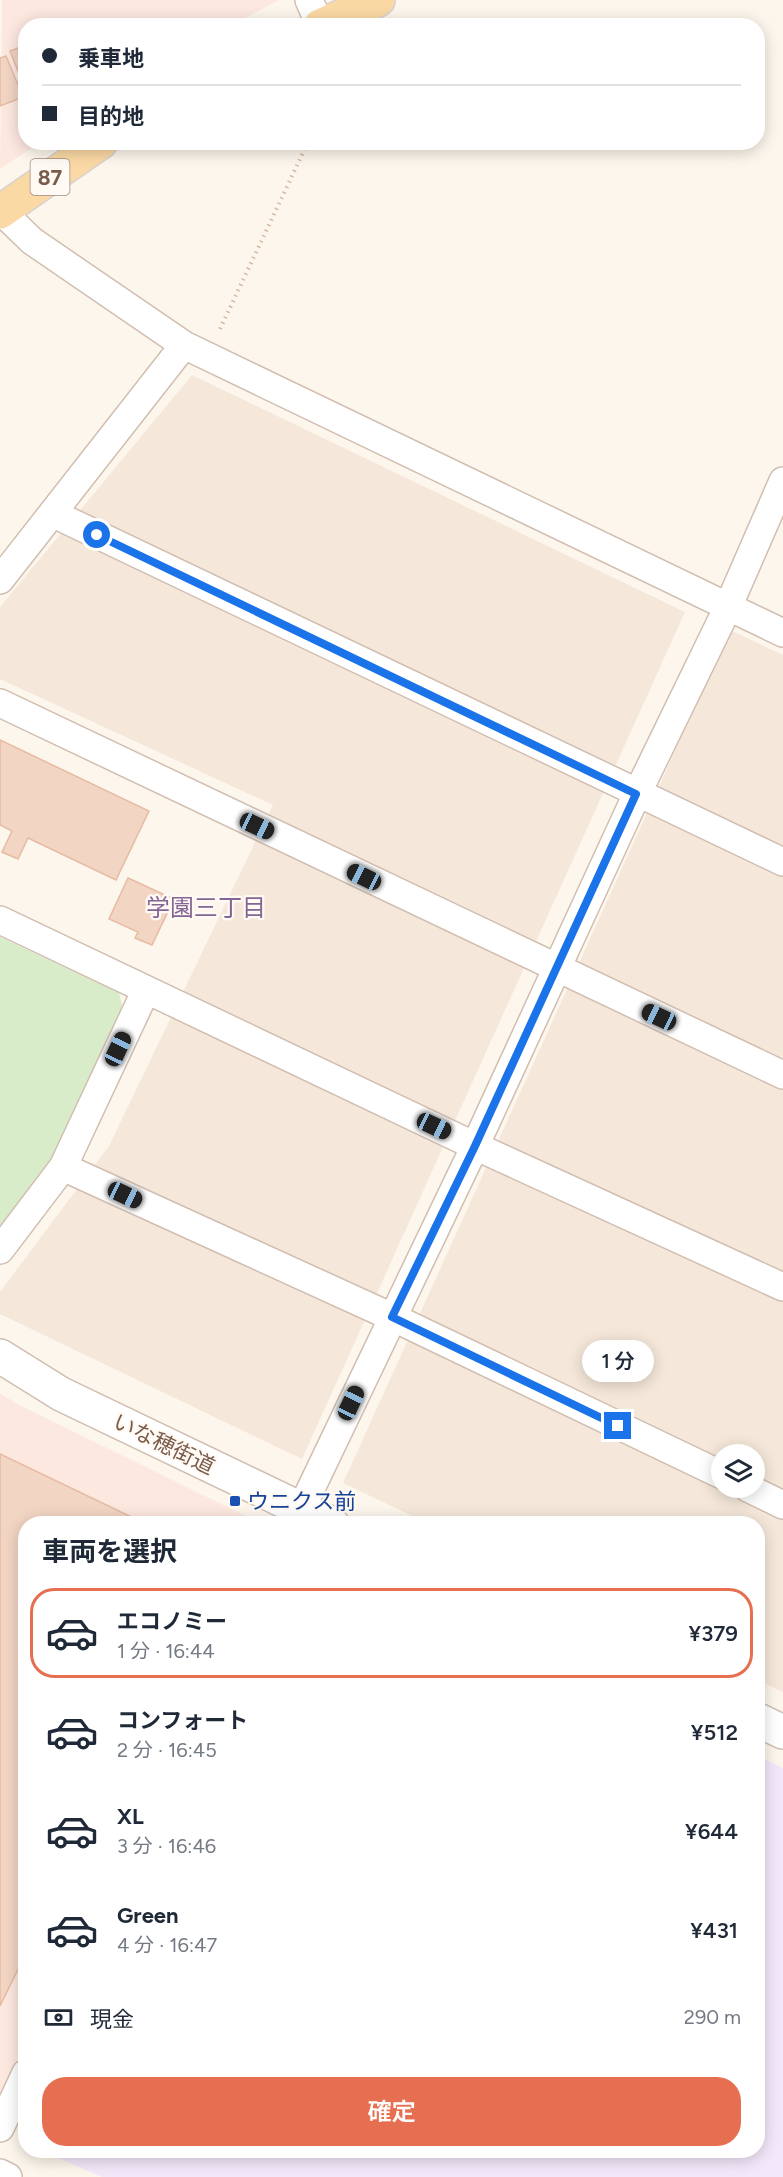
<!DOCTYPE html>
<html lang="ja">
<meta charset="utf-8">
<style>
body{margin:0;font-family:Figtree,"Noto Sans JP",sans-serif;background:#f2f2f3;color:#1f2937;height:100vh;display:flex;flex-direction:column;font-size:22px;white-space:nowrap}
*{box-sizing:border-box;margin:0}
p{font-size:20px;color:#747a83}
.icon{flex:none;width:33px;height:33px;fill:none;stroke:currentColor;stroke-width:2;stroke-linecap:round;stroke-linejoin:round}
.map{position:relative;flex:1;overflow:hidden}
.panel{position:absolute;left:18px;top:1516px;width:747px;height:642px;display:flex;flex-direction:column;background:#fff;border-radius:24px;box-shadow:0 3px 15px #0003}
.panel>*{flex:none}
.guide{position:absolute;left:18px;top:18px;width:747px;height:132px;border-radius:24px;box-shadow:0 3px 15px #0003;display:grid;align-content:center;height:132px;padding:0 24px;background:#fff}
.controls{position:absolute;left:711px;top:1444px;display:grid;gap:12px}
.controls a{display:grid;place-items:center;width:54px;height:54px;border-radius:50%;background:#fff;box-shadow:0 3px 15px #0003;font-size:30px}
.end{position:absolute;width:27px;height:27px;margin:-14px;border:8px solid #1a73e8;background:#fff;box-shadow:0 0 0 3px #fff}
.from{border-radius:50%}
.bubble{position:absolute;height:42px;border-radius:21px;background:#fff;box-shadow:0 3px 15px #0003;font-size:20px;font-weight:600;line-height:42px;text-align:center}
.car{position:absolute;width:18px;height:36px;margin:-18px -9px;border-radius:8px;box-shadow:0 0 4px 2px #0007;background:linear-gradient(#222 24%,#8ab4d8 0 40%,#222 0 76%,#8ab4d8 0 86%,#222 0)}
.guide b{display:flex;align-items:center;gap:21px;height:57px;font-size:22px}
.guide b+b{border-top:2px solid #e0e1e3}
.guide i{width:15px;height:15px;background:#1f2937}
ul{padding:0;list-style:none}
li{display:flex;align-items:center;gap:18px;height:90px;margin:0 12px 9px;padding:0 12px;border:3px solid transparent;border-radius:24px}
li div{flex:1}
li b{display:block;font-size:22px}
li em{font-style:normal;font-weight:600}
li.active{border-color:#e76f51}
li>.icon{width:54px;height:54px;stroke-width:1.5}
h2{padding:0 24px;font-size:27px;line-height:72px}
.pay{display:flex;align-items:center;gap:15px;height:66px;padding:0 24px;font-size:22px}
.pay p{margin-inline-start:auto}
.primary-button{display:flex;gap:12px;margin-top:auto;padding:12px 24px}
.primary-button a{flex:1;height:69px;border-radius:24px;background:#e76f51;color:#fff;font-size:24px;font-weight:600;line-height:69px;text-align:center}
.map>svg:first-child{display:block}
.residential{fill:#f5e8da;fill-rule:evenodd}
.commercial{fill:#fde8e0}
.education{fill:#f3e8fa}
.green{fill:#d8ecc9}
.building{fill:#f3d5c3;stroke:#e6bba3;stroke-width:1.5}
.lines{fill:none;stroke-linecap:round;stroke-linejoin:round}
.minor-casing{stroke:#d1beb0;stroke-width:30}
.tertiary-casing{stroke:#d1beb0;stroke-width:36}
.primary-casing{stroke:#dad1cd;stroke-width:36}
.path{stroke:#d9b8a5;stroke-width:4;stroke-dasharray:1.5 4.5;stroke-linecap:butt}
.minor{stroke:#fff;stroke-width:27}
.tertiary{stroke:#fff;stroke-width:33}
.primary{stroke:#fbd9a5;stroke-width:33}
.route{stroke:#1a73e8;stroke-width:8}
.transit-dot{fill:#1a4fb4;stroke:#fffaf3;stroke-width:2}
.labels{text-anchor:middle;dominant-baseline:central;stroke-width:4.5;stroke-linejoin:round;paint-order:stroke}
.shield{fill:#fffaf3;stroke:#a28b7f;stroke-width:1.5}
.shield-label{font-size:21px;font-weight:bold;fill:#7a5c4d}
.street-label{font-size:22px;fill:#7a5c4d;stroke:#fffaf3}
.transit-label{font-size:22px;fill:#164399;stroke:#fffaf3;text-anchor:start}
.neighbourhood-label{font-size:24px;fill:#846695;stroke:#fffaf3}
</style>
<div class="map">
<svg width="783" height="2177" viewBox="0 0 783 2177">
<rect width="100%" height="100%" fill="#fdf6ec"/>
<path class="residential" d="M192 375 685 612 302 1459 0 1314V1292L109 1146 273 805 0 679V607Z
M730 630 783 655V1692L758 1680V1524H429L343 1483ZM722 1455H754V1488H722Z"/>
<path class="commercial" d="M2 0H279L232 25 26 26V142L39 143 0 169Z
M0 1393 17 1404 262 1524H26L25 2042 0 2095Z"/>
<path class="education" d="M758 1756 783 1768V2177H102L42 2151H758Z"/>
<path class="green" d="M0 937 119 993 123 1009 51 1167 0 1228Z"/>
<path class="building" d="M26 45V74L20 76 10 51Z
M6 56 23 97 0 106V58Z
M0 740 149 811 116 880 28 838 18 859 2 852 12 831 0 825Z
M128 878 174 899 152 945 135 938 138 932 109 919Z
M0 1454 146 1524H26V1953L0 2006Z"/>
<g class="lines">
<g class="minor-casing">
<path id="minor" d="M309 0 320 25
M1 211 32 241 184 345 783 633
M54 514 783 862
M0 580 184 345
M0 703 783 1075
M0 920 475 1146 783 1287
M63 1167 392 1317 722 1475
M0 1250 63 1167 146 990
M748 1488 783 1505
M294 1524 475 1146 637 794 728 607 783 481
M0 2128 26 2073
M0 2173 8 2177"/>
</g>
<g class="tertiary-casing">
<path id="tertiary" d="M0 1356 61 1394 332 1524
M758 1720 783 1732"/>
</g>
<g class="primary-casing">
<path id="primary" d="M320 26 378 0
M0 212 101 142"/>
</g>
<path class="path" d="M220 329 308 142"/>
<use href="#minor" class="minor"/>
<use href="#tertiary" class="tertiary"/>
<use href="#primary" class="primary"/>
</g>
<g class="lines">
<path class="route" d="M97 535 636 794 475 1146 392 1317 618 1426"/>
</g>
<rect class="transit-dot" x="229" y="1495" width="12" height="12" rx="3"/>
<g class="labels">
<rect class="shield" x="30.5" y="159" width="39" height="36" rx="4.5"/>
<g class="shield-label">
<text x="50" y="177">87</text>
</g>
<g class="street-label">
<text transform="translate(164 1444) rotate(26)">いな穂街道</text>
</g>
<g class="transit-label">
<text x="247" y="1501">ウニクス前</text>
</g>
<g class="neighbourhood-label">
<text x="206" y="907">学園三丁目</text>
</g>
</g>
</svg>
<div class="controls">
<a><svg class="icon" aria-label="layers" viewBox="0 0 24 24"><path d="M12 4l9 5-9 5-9-5zM3 14l9 5 9-5"/></svg></a>
</div>
<i class="end from" style="left:97px;top:535px"></i>
<i class="end" style="left:618px;top:1426px"></i>
<div class="bubble" style="left:582px;top:1340px;width:72px">1 分</div>
<i class="car" style="left:257px;top:826px;rotate:115deg"></i>
<i class="car" style="left:364px;top:877px;rotate:296deg"></i>
<i class="car" style="left:659px;top:1017px;rotate:295deg"></i>
<i class="car" style="left:118px;top:1049px;rotate:25deg"></i>
<i class="car" style="left:434px;top:1126px;rotate:115deg"></i>
<i class="car" style="left:125px;top:1195px;rotate:115deg"></i>
<i class="car" style="left:351px;top:1403px;rotate:25deg"></i>
<div class="guide">
<b><i class="from"></i>乗車地</b>
<b><i></i>目的地</b>
</div>
<section class="panel">
<h2>車両を選択</h2>
<ul>
<li class="active"><svg class="icon" aria-label="car" viewBox="0 0 24 24"><path d="M5 17H2v-5l4-1 3-4h7l3 4 3 1v5h-3M9 17h6M6 11h13"/><circle cx="7" cy="17" r="2"/><circle cx="17" cy="17" r="2"/></svg><div><b>エコノミー</b><p>1 分 · 16:44</p></div><em>¥379</em></li>
<li><svg class="icon" aria-label="car" viewBox="0 0 24 24"><path d="M5 17H2v-5l4-1 3-4h7l3 4 3 1v5h-3M9 17h6M6 11h13"/><circle cx="7" cy="17" r="2"/><circle cx="17" cy="17" r="2"/></svg><div><b>コンフォート</b><p>2 分 · 16:45</p></div><em>¥512</em></li>
<li><svg class="icon" aria-label="car" viewBox="0 0 24 24"><path d="M5 17H2v-5l4-1 3-4h7l3 4 3 1v5h-3M9 17h6M6 11h13"/><circle cx="7" cy="17" r="2"/><circle cx="17" cy="17" r="2"/></svg><div><b>XL</b><p>3 分 · 16:46</p></div><em>¥644</em></li>
<li><svg class="icon" aria-label="car" viewBox="0 0 24 24"><path d="M5 17H2v-5l4-1 3-4h7l3 4 3 1v5h-3M9 17h6M6 11h13"/><circle cx="7" cy="17" r="2"/><circle cx="17" cy="17" r="2"/></svg><div><b>Green</b><p>4 分 · 16:47</p></div><em>¥431</em></li>
</ul>
<div class="pay"><svg class="icon" aria-label="cash" viewBox="0 0 24 24"><path d="M3 7h18v10H3z"/><circle cx="12" cy="12" r="2"/></svg>現金<p>290 m</p></div>
<div class="primary-button"><a>確定</a></div>
</section>
</div>
